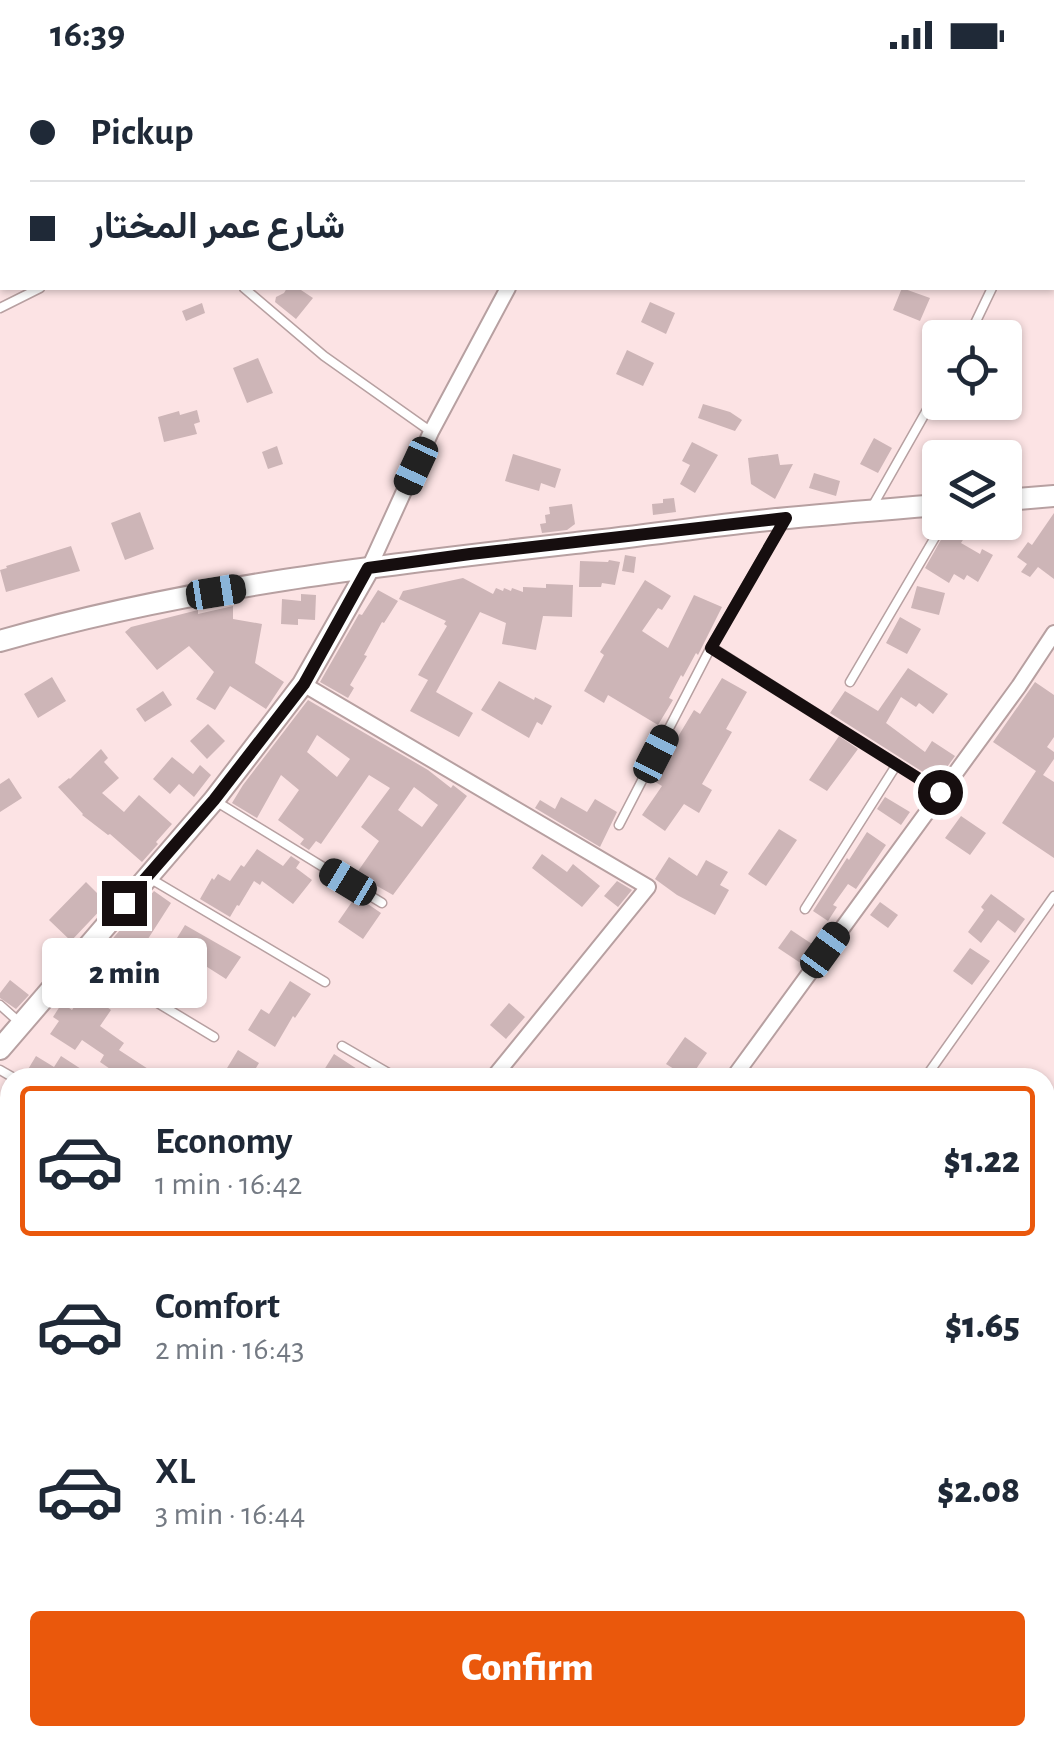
<!DOCTYPE html>
<meta charset="utf-8">
<style>
body{margin:0;font-family:"Alegreya Sans",Vazirmatn,sans-serif;background:#f6f6f7;color:#1f2937;height:100vh;display:flex;flex-direction:column;font-size:38px;white-space:nowrap}
*{box-sizing:border-box;margin:0}
p{font-size:32px;color:#747a83}
.icon{flex:none;width:55px;height:55px;fill:none;stroke:currentColor;stroke-width:2;stroke-linecap:round;stroke-linejoin:round}
.map{position:relative;flex:1;overflow:hidden}
.side{position:absolute;left:0px;top:998px;width:1055px;height:678px;display:flex;flex-direction:column;background:#fff;border-radius:30px 30px 0 0;box-shadow:0 2px 8px #0004}
.side>*{flex:none}
.top-card{position:absolute;left:0px;top:0px;width:1055px;height:220px;box-shadow:0 2px 8px #0004;display:grid;align-content:center;height:220px;padding:0 30px;background:#fff}
.buttons{position:absolute;left:922px;top:250px;display:grid;gap:20px}
.buttons a{display:grid;place-items:center;width:100px;height:100px;border-radius:10px;background:#fff;box-shadow:0 2px 8px #0004;font-size:50px}
.end{position:absolute;width:45px;height:45px;margin:-22px;border:12px solid #160e0f;background:#fff;box-shadow:0 0 0 5px #fff}
.from{border-radius:50%}
.bubble{position:absolute;height:70px;border-radius:10px;background:#fff;box-shadow:0 2px 8px #0004;font-size:32px;font-weight:800;line-height:70px;text-align:center}
.car{position:absolute;width:30px;height:60px;margin:-30px -15px;border-radius:12px;box-shadow:0 0 8px 2px #0007;background:linear-gradient(#222 24%,#8ab4d8 0 40%,#222 0 76%,#8ab4d8 0 86%,#222 0)}
.top-card b{display:flex;align-items:center;gap:35px;height:95px;font-size:38px}
.top-card b+b{border-top:2px solid #e0e1e3}
.top-card i{width:25px;height:25px;background:#1f2937}
ul{padding:18px 0 0;list-style:none}
li{display:flex;align-items:center;gap:30px;height:150px;margin:0 20px 15px;padding:0 10px;border:5px solid transparent;border-radius:10px}
li div{flex:1}
li b{display:block;font-size:38px}
li em{font-style:normal;font-weight:800}
li.active{border-color:#ea580c}
li>.icon{width:90px;height:90px;stroke-width:1.5}
.cta{display:flex;gap:20px;margin-top:auto;padding:20px 30px}
.cta a{flex:1;height:115px;border-radius:10px;background:#ea580c;color:#fff;font-size:40px;font-weight:800;line-height:115px;text-align:center}
.status{display:flex;justify-content:space-between;align-items:center;height:70px;padding:0 50px;background:#fff;direction:ltr}
.status svg{height:28px;fill:currentColor}
.map>svg:first-child{display:block}
.building{fill:#cdb5b7;fill-rule:evenodd}
.lines{fill:none;stroke-linecap:round;stroke-linejoin:round}
.lane-casing{stroke:#b7a0a1;stroke-width:11}
.street-casing{stroke:#b7a0a1;stroke-width:18}
.secondary-casing{stroke:#b7a0a1;stroke-width:24}
.lane{stroke:#fff;stroke-width:8}
.street{stroke:#fff;stroke-width:14}
.secondary{stroke:#fff;stroke-width:20}
.route{stroke:#160e0f;stroke-width:12}
</style>
<div class="status"><b>16:39</b><svg viewBox="0 0 49 12"><path d="M0 12V9h3v3zM5 12V6h3v6zM10 12V3h3v9zM15 12V0h3v12zM26 1h20v11H26zM47 4h2v5h-2z"/></svg></div>
<div class="map">
<svg width="1054" height="1673" viewBox="0 0 1054 1673">
<rect width="100%" height="100%" fill="#fce3e4"/>
<path class="building" d="M287 218H298L313 228 296 249 275 232 276 227 284 223Z
M902 218 930 228 920 251 893 240Z
M650 232 675 243 666 264 641 252Z
M202 233 205 243 186 251 182 241Z
M627 280 654 293 643 316 616 304Z
M258 288 273 323 247 333 233 298Z
M703 334 730 342 742 350 735 361 698 348Z
M197 340 200 352 194 354 197 364 164 372 158 347 179 341 180 345Z
M874 368 892 378 878 403 860 394Z
M692 372 718 385 695 423 680 414 690 395 682 391Z
M277 376 283 394 268 399 262 382Z
M513 384 561 399 555 418 541 413 539 421 505 411Z
M778 384 780 395 793 394 775 429 751 414 748 388Z
M814 403 840 411 836 426 809 418Z
M674 428 676 442 653 445 652 434 663 433V429Z
M572 434 575 454 567 460 542 463 540 454 546 453 545 445 550 444 549 437Z
M140 442 154 479 125 490 111 453Z
M1054 443V509L1038 497 1030 507 1021 502 1027 494 1017 487 1028 472 1032 475Z
M951 452H974L961 473 980 484 982 479 993 485 978 512 967 505 964 510 954 504 949 513 925 498Z
M71 476 80 501 6 522 0 500 7 498 6 496Z
M625 485 636 487 634 503 622 501Z
M609 490 620 492 615 515 602 513 601 517H579L580 491 608 492Z
M463 508 493 524 496 518 503 521 504 518 511 521 512 518 523 522V517L546 518V514L573 515 572 547 543 546 536 580 502 574 506 553 480 542 436 622 473 643 459 667 410 641 428 610 418 605 447 556 444 554 446 551 399 529 403 521Z
M645 510 671 526 662 540 658 538 642 561 668 578 694 525 722 537 698 585 696 583 683 607 681 605 669 628 673 630 658 655 608 625 604 633 584 621 604 585 600 582Z
M917 516 945 523 939 545 911 538Z
M378 520 398 531 384 553 382 552 364 585 367 586 350 615 354 618 348 628 320 612 359 544 362 545Z
M301 524 316 525 315 550 298 549V555L281 554 282 529 301 531Z
M233 536V549L262 554 255 593 284 612 266 639 230 616 215 640 196 629 214 602 189 576 157 600 125 562 131 557 198 540V544Z
M900 547 921 559 907 584 886 573Z
M908 598 948 624 933 644 919 633 916 637 901 627 886 653 925 682 932 671 955 686 937 711 830 643 845 621 878 641Z
M52 607 66 631 38 648 24 624Z
M722 608 747 622 726 659 732 662 702 714 712 720 699 743 684 734 665 761 642 745 662 716 652 710 694 640 700 644Z
M499 611 534 630 535 627 552 636 542 655 537 652 529 668 481 640Z
M1035 612 1054 625V667L1047 677 1054 682V689L1043 705 1054 712V788L1002 753 1036 701 993 672Z
M163 621 172 635 145 652 136 639Z
M308 630 428 700 451 718 453 715 467 726 393 825 356 804 379 771 361 757 390 718 369 705 321 774 316 771 309 780 300 774 304 769 278 750 299 720 281 705 257 748 232 733 243 715ZM317 665 350 689 337 707 307 682ZM414 717 438 735 422 757 398 740Z
M208 654 225 671 207 689 190 671Z
M839 666 858 679 827 721 809 710Z
M101 679 108 688 104 692 119 708 102 723 124 742 139 725 172 754 156 772 158 774 142 792 110 764 108 765 82 745 83 744 58 717 69 708 70 709Z
M172 687 193 704 200 695 211 705 194 727 179 714 170 724 153 709Z
M9 708 22 728 0 742V714Z
M561 727 587 742 595 729 617 742 600 777 535 738 540 730 555 739Z
M885 727 910 742 901 755 877 739Z
M961 746 986 763 970 785 945 768Z
M779 759 797 770 766 816 748 804Z
M867 762 886 775 856 819 848 814 833 835 837 837 828 851 813 841 847 788 849 790Z
M257 779 283 796 291 786 300 792 296 798 312 810 293 834 262 811 260 815 254 811 239 836 237 835 230 847 200 829 212 808 214 810 218 804 230 811 241 795 244 797Z
M542 784 567 802 573 794 600 816 582 837 532 798Z
M669 787 697 806 706 790 728 802 720 815 729 820 715 845 677 825 655 809Z
M617 811 632 820 618 837 604 826Z
M86 812 107 833 71 871 49 850Z
M154 821 171 833 146 872 148 875 166 886 185 855 241 887 226 909 193 888 191 891 181 885 157 924 100 889 114 867Z
M991 824 1025 849 1015 863 998 850 981 873 968 862 984 840 981 837Z
M356 826 381 843 363 869 338 852Z
M880 832 898 845 888 858 870 845Z
M791 860 815 876 802 894 778 878Z
M970 878 990 891 972 915 953 901Z
M87 899 114 916 103 934 111 940 100 956 124 973 119 980 162 1008H114L116 1003 100 992 104 985 82 970 75 980 50 964 59 951 53 947 62 933 72 940 87 918 79 912Z
M10 910 29 925 16 939 0 928V923Z
M290 911 311 924 295 948 293 946 275 977 248 960 261 939 269 944Z
M509 933 525 947 506 969 490 955Z
M685 967 707 983 690 1008H679L672 1002 674 999 666 994Z
M238 980 259 993 256 998 270 1008H221Z
M334 984 371 1008H319Z
M36 986 54 997 61 986 95 1008H38L27 1001Z"/>
<g class="lines">
<g class="lane-casing">
<path id="lane" d="M865 2 866 0
M1052 90 1054 87
M244 218 324 286 430 361
M0 238 40 218
M968 268 992 218
M872 437 940 317
M711 577 941 722
M850 612 944 452
M217 732 382 833
M619 755 711 577 784 451
M151 809 325 912
M805 839 897 694
M80 886 214 967
M0 935 18 951
M342 976 397 1008
M0 1000 14 1008
M925 1008 1054 826
M0 1418 10 1385
M83 1673 84 1665
M472 1673 479 1665"/>
</g>
<g class="street-casing">
<path id="street" d="M612 2 613 0
M369 498 431 362 508 218
M303 614 648 817 493 1008
M733 1008 1019 616 1054 563
M1045 1102 1054 1090
M0 1249 10 1256
M9 1387H10
M239 1673 244 1665
M640 1673 647 1665"/>
</g>
<g class="secondary-casing">
<path id="secondary" d="M1005 430 1054 426
M0 571C189 516 389 494 584 472 652 465 720 454 788 448 839 443 889 439 940 435
M0 979 214 730 303 614 369 498"/>
</g>
<use href="#lane" class="lane"/>
<use href="#street" class="street"/>
<use href="#secondary" class="secondary"/>
</g>
<g class="lines">
<path class="route" d="M124 833 214 730 304 614 368 498 470 484 786 448 711 578 940 722"/>
</g>
</svg>
<div class="buttons">
<a><svg class="icon" aria-label="locate" viewBox="0 0 24 24"><circle cx="12" cy="12" r="6"/><path d="M12 2v4M12 18v4M2 12h4M18 12h4"/></svg></a>
<a><svg class="icon" aria-label="layers" viewBox="0 0 24 24"><path d="M12 4l9 5-9 5-9-5zM3 14l9 5 9-5"/></svg></a>
</div>
<i class="end from" style="left:940px;top:722px"></i>
<i class="end" style="left:124px;top:833px"></i>
<div class="bubble" style="left:42px;top:868px;width:165px">2 min</div>
<i class="car" style="left:416px;top:396px;rotate:205deg"></i>
<i class="car" style="left:216px;top:522px;rotate:81deg"></i>
<i class="car" style="left:656px;top:684px;rotate:27deg"></i>
<i class="car" style="left:348px;top:812px;rotate:301deg"></i>
<i class="car" style="left:825px;top:880px;rotate:36deg"></i>
<div class="top-card">
<b><i class="from"></i>Pickup</b>
<b><i></i>شارع عمر المختار</b>
</div>
<section class="side">
<ul>
<li class="active"><svg class="icon" aria-label="car" viewBox="0 0 24 24"><path d="M5 17H2v-5l4-1 3-4h7l3 4 3 1v5h-3M9 17h6M6 11h13"/><circle cx="7" cy="17" r="2"/><circle cx="17" cy="17" r="2"/></svg><div><b>Economy</b><p>1 min · 16:42</p></div><em>$1.22</em></li>
<li><svg class="icon" aria-label="car" viewBox="0 0 24 24"><path d="M5 17H2v-5l4-1 3-4h7l3 4 3 1v5h-3M9 17h6M6 11h13"/><circle cx="7" cy="17" r="2"/><circle cx="17" cy="17" r="2"/></svg><div><b>Comfort</b><p>2 min · 16:43</p></div><em>$1.65</em></li>
<li><svg class="icon" aria-label="car" viewBox="0 0 24 24"><path d="M5 17H2v-5l4-1 3-4h7l3 4 3 1v5h-3M9 17h6M6 11h13"/><circle cx="7" cy="17" r="2"/><circle cx="17" cy="17" r="2"/></svg><div><b>XL</b><p>3 min · 16:44</p></div><em>$2.08</em></li>
</ul>
<div class="cta"><a>Confirm</a></div>
</section>
</div>
